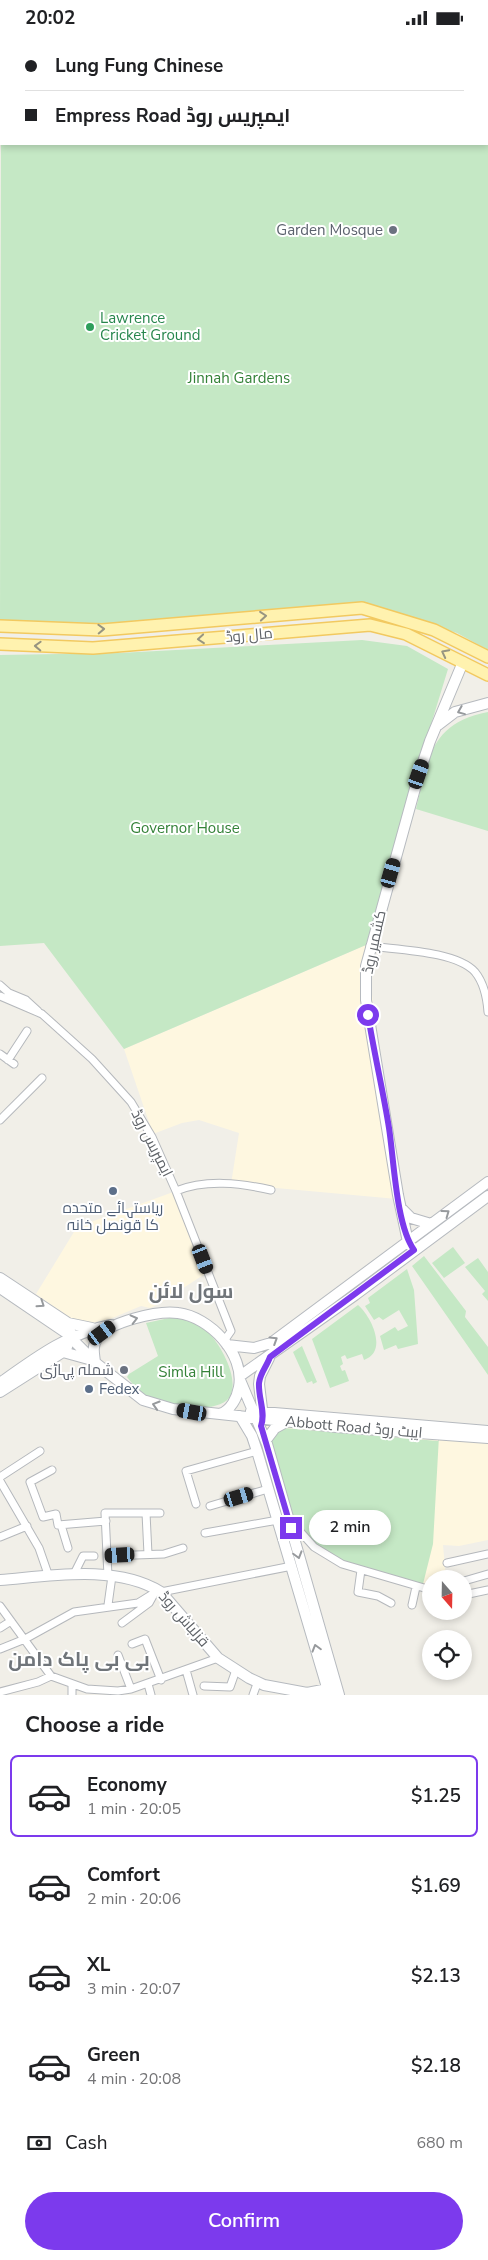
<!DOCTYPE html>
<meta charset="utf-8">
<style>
body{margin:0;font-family:"Nunito Sans",Cairo,sans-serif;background:#f6f6f6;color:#202124;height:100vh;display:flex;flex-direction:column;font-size:19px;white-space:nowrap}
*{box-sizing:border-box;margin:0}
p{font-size:16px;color:#757577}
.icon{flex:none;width:28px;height:28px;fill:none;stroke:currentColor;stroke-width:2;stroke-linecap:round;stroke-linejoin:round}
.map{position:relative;height:1660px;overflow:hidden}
.side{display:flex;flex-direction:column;background:#fff;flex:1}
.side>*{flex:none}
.banner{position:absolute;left:0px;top:0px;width:489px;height:110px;box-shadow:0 2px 8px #0003;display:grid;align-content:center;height:110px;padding:0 25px;background:#fff}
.needle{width:32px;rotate:160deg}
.buttons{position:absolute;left:422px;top:1535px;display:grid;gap:10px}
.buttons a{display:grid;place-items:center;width:50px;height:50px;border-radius:50%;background:#fff;box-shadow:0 2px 8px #0003;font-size:25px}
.end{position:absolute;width:22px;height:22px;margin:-11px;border:6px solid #7c3aed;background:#fff;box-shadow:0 0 0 2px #fff}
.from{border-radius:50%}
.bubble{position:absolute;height:35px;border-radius:18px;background:#fff;box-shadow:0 2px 8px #0003;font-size:16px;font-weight:600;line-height:35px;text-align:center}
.car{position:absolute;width:15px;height:30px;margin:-15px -8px;border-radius:6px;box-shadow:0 0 4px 1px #0007;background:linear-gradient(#222 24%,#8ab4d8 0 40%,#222 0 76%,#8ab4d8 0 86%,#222 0)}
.banner b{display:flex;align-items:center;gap:18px;height:48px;font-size:19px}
.banner b+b{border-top:1px solid #e0e0e0}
.banner i{width:12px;height:12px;background:#202124}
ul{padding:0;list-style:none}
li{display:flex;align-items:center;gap:15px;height:82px;margin:0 10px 8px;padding:0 15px;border:2px solid transparent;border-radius:8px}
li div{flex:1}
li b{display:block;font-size:19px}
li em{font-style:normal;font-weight:600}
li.active{border-color:#7c3aed}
li>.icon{width:45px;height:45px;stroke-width:1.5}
h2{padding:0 25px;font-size:22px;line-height:60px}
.pay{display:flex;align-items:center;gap:12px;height:55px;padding:0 25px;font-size:19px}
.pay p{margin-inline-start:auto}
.primary-button{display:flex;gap:10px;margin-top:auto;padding:10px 25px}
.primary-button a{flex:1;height:58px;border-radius:30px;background:#7c3aed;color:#fff;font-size:20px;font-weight:600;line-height:58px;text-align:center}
.status{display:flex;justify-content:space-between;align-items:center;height:35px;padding:0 25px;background:#fff;direction:ltr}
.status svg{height:14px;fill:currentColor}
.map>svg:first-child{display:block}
.commercial{fill:#fef7e0}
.green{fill:#c5e8c5}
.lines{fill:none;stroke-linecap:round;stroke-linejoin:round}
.street-casing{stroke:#b5b8bc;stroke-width:9}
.secondary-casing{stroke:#b6babf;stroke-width:12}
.primary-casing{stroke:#f2c960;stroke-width:14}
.street{stroke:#fff;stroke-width:7}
.secondary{stroke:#fff;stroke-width:10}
.primary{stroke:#fff2af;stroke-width:11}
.oneway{stroke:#979581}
.oneway2{stroke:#979a9d}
.route{stroke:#7c3aed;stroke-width:6}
.worship-dot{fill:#6b7280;stroke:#fff;stroke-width:2}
.leisure-dot{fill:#2e9e5b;stroke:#fff;stroke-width:2}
.service-dot{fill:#5c6f8a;stroke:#fff;stroke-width:2}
.labels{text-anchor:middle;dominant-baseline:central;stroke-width:4;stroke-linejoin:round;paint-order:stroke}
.worship-label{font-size:15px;fill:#5b616d;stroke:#fff;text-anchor:end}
.leisure-label{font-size:15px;fill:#27864d;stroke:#fff;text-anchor:start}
.park-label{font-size:15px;fill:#348238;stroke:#fff}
.street-label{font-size:15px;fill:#5f6368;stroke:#fff}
.service-label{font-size:15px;fill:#4e5e75;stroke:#fff}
.district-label{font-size:20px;font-weight:bold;fill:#70757a;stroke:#fff}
</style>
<div class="status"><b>20:02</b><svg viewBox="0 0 49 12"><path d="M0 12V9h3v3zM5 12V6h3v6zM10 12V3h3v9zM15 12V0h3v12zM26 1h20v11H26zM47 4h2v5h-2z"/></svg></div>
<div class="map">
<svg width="488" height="1660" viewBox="0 0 488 1660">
<rect width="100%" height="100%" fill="#f1efe8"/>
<path class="commercial" d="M366 910 397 1164 231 1149 239 1098 199 1085 182 1088 153 1099 124 1014Z
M176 1156 208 1237 157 1270 150 1273 141 1271 110 1284 86 1289 74 1286 36 1259 77 1192Z
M252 1382 488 1403V1505L459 1511 443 1510 446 1544H431V1555L282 1495Z"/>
<path class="green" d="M21 0H402L404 1H21Z
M488 74V615L457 598 364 568 101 592 0 589 1 83V109H488Z
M362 605 407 611 448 634 406 771 366 910 124 1014 44 908 0 911V620L119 618Z
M488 677V796L416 774C428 724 430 688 488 677Z
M453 1212 465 1228 444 1243 432 1228Z
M424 1221 466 1276 465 1282 488 1312V1340L412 1231Z
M478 1223 488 1237V1266L482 1259 485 1256 465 1232Z
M407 1234 414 1255 418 1309 398 1314 396 1310 384 1315 380 1301 395 1292 398 1296 408 1291 399 1275 383 1285 379 1282 374 1285 365 1271 370 1268 368 1263Z
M358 1270C372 1282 388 1317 364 1325L362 1319 347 1324 345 1320 341 1322 343 1329 340 1331 342 1336 345 1335 349 1346 330 1353 312 1304Z
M178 1281C189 1285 200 1288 208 1297 221 1310 241 1346 229 1363 217 1379 165 1373 149 1363 141 1358 133 1350 127 1342L129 1339 158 1321 146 1288Z
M302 1311 317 1347 313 1349 312 1346 307 1348 293 1317Z
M284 1393 438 1406 439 1401 433 1509 422 1553 342 1529 314 1515 298 1502 269 1401Z"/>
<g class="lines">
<g class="street-casing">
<path id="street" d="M370 911C398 915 456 916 475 937 484 948 487 963 488 977
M0 950 9 958 26 965 38 976
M0 961 42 979 92 1024 131 1067 152 1102 176 1156 231 1296 224 1306
M0 1019 14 1029
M8 1025 27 996
M0 1085 42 1043
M176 1156C206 1144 240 1148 271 1155
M52 1435 30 1447 43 1482 56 1479 58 1490 106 1486
M0 1442 40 1416
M0 1446 39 1513 48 1539
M196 1469 186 1436 257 1416
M210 1471 268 1454
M146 1478 148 1519
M61 1490 68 1513
M287 1494 297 1493 314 1512 342 1529 431 1555
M205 1498 278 1485
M0 1502 27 1491
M107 1521 164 1519 183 1513
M447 1528 488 1519
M361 1535 358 1557 378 1561 391 1568
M74 1539 83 1521H94
M108 1541 105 1478H160
M464 1546 488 1539
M161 1557 292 1531
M464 1560 488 1555
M108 1570 112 1541
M412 1570 416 1552
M0 1571 51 1641 87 1654 118 1656 131 1654 218 1623
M122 1588 149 1568 154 1559
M0 1593 11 1586
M132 1609 145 1604 161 1645
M0 1614 25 1604 74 1577 138 1568 159 1555
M118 1620 131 1654
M186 1635 193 1660
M148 1649 151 1660
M72 1650V1660
M204 1651 230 1652 236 1635
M0 1657 38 1647 51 1641
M253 1660 258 1646"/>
</g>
<g class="secondary-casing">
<path id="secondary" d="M412 0 414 1
M425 0 427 1
M4 1V0
M15 1 16 0
M0 25 1 18
M488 55V56
M488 66V67
M0 69 1 66
M438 690 455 677 488 668
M401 1173 411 1183 431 1189
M414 1215 408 1207 398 1160 366 965V931L419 739 430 706 463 627
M0 1243 68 1288 92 1293
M0 1253 65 1297 97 1329 143 1365 173 1374 220 1379C231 1375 237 1363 239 1352 245 1319 210 1282 178 1278 159 1275 107 1287 97 1304 92 1311 94 1319 95 1327
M227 1310 254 1313 271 1308 488 1147
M63 1317 92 1325
M240 1341 355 1260 488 1161
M240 1345 267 1409 339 1660
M0 1348C35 1323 68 1298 111 1290
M0 1357 66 1315 71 1298
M251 1376 488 1396
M220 1379 336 1392 488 1403
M240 1381 252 1401 257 1416 329 1659
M263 1382 259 1349 260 1341 269 1323
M266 1405 275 1393 286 1387
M0 1545C50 1541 116 1529 161 1557L218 1623 249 1643 264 1650 307 1658 328 1654"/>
</g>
<g class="primary-casing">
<path id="primary" d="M0 591 102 595 362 573 434 595 488 622
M0 609 93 613 370 590 406 599 488 640"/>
</g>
<use href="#street" class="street"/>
<use href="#secondary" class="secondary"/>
<use href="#primary" class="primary"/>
</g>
<defs><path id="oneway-chevron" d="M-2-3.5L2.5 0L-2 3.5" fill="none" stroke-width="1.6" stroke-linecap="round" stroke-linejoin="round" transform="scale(1.25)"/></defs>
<g class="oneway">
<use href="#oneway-chevron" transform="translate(263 581) rotate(-5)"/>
<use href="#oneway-chevron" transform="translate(101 594) rotate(-2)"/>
<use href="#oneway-chevron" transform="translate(201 604) rotate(175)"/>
<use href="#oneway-chevron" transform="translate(38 611) rotate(-178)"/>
<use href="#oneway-chevron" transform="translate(445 618) rotate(-153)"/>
</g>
<g class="oneway2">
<use href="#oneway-chevron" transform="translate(461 676) rotate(158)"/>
<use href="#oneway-chevron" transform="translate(446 1178) rotate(-36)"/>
<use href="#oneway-chevron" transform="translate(41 1269) rotate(34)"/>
<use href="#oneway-chevron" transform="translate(134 1284) rotate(-14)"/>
<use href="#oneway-chevron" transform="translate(274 1305) rotate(-32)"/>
<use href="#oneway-chevron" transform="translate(156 1370) rotate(-163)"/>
<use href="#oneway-chevron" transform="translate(298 1520) rotate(74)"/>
<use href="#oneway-chevron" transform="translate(316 1613) rotate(-106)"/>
</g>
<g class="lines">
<path class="route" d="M291 1493 261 1391C266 1378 258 1362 259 1348 260 1338 267 1331 270 1322L414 1215C396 1190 394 1125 389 1093 383 1055 374 1018 368 980"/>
</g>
<g class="worship-dot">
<circle cx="393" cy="195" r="5"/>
<circle cx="124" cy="1335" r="5"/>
</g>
<circle class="leisure-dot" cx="90" cy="292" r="5"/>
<g class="service-dot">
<circle cx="113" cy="1156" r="5"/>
<circle cx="89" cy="1354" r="5"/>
</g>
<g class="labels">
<g class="worship-label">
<text x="383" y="195">Garden Mosque</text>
<text x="114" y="1335">شملہ پہاڑی</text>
</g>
<g class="leisure-label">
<text x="100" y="283">Lawrence<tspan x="100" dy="17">Cricket Ground</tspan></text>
</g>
<g class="park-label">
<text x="239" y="343">Jinnah Gardens</text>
<text x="185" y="793">Governor House</text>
<text x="191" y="1337">Simla Hill</text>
</g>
<g class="street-label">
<text transform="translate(249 600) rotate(-5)">مال روڈ</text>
<text transform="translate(374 907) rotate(-78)">کشمیر روڈ</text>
<text transform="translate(152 1108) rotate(63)">ایمپریس روڈ</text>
<text transform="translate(354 1392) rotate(5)">Abbott Road ایبٹ روڈ</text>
<text transform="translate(184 1584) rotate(49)">قزلباش روڈ</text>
</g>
<g class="service-label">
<text x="113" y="1173">ریاستہائے متحدہ<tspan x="113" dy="17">کا قونصل خانہ</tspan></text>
<text x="99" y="1354" text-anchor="start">Fedex</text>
</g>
<g class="district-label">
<text x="191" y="1256">سول لائن</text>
<text x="79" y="1624">بی بی پاک دامن</text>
</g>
</g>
</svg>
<div class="buttons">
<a><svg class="needle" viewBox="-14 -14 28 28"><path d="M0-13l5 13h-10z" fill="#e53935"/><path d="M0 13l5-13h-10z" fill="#757577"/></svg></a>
<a><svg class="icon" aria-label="locate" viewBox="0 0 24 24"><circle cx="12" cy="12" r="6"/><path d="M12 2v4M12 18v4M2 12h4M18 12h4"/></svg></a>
</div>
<i class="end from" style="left:368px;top:980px"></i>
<i class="end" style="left:291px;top:1493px"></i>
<div class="bubble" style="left:309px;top:1475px;width:82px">2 min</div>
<i class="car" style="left:419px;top:739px;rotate:19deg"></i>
<i class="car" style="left:391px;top:838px;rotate:16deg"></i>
<i class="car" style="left:203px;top:1224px;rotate:159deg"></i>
<i class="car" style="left:102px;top:1298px;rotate:54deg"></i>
<i class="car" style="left:192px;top:1377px;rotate:280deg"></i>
<i class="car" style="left:239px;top:1462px;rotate:73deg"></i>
<i class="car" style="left:120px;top:1520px;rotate:267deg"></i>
<div class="banner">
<b><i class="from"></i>Lung Fung Chinese</b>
<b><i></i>Empress Road ایمپریس روڈ</b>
</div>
</div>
<section class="side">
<h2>Choose a ride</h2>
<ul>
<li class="active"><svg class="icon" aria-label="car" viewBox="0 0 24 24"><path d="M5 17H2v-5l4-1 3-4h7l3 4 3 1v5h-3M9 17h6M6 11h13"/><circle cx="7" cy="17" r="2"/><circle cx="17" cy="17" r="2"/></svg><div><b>Economy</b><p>1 min · 20:05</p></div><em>$1.25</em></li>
<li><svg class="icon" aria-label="car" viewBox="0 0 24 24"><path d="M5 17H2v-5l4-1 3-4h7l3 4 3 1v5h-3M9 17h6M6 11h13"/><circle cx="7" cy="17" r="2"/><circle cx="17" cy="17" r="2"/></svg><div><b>Comfort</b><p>2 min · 20:06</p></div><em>$1.69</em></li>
<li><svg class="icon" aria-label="car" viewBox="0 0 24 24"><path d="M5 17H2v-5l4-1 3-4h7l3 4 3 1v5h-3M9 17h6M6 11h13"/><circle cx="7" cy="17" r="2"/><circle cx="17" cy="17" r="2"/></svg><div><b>XL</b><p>3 min · 20:07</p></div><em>$2.13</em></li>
<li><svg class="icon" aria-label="car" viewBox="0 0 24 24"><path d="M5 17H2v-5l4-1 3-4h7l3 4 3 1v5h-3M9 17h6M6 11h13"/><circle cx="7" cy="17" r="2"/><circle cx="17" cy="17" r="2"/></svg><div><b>Green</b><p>4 min · 20:08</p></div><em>$2.18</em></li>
</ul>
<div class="pay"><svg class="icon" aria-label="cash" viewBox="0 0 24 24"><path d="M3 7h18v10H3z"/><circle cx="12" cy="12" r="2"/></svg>Cash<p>680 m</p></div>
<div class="primary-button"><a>Confirm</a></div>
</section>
